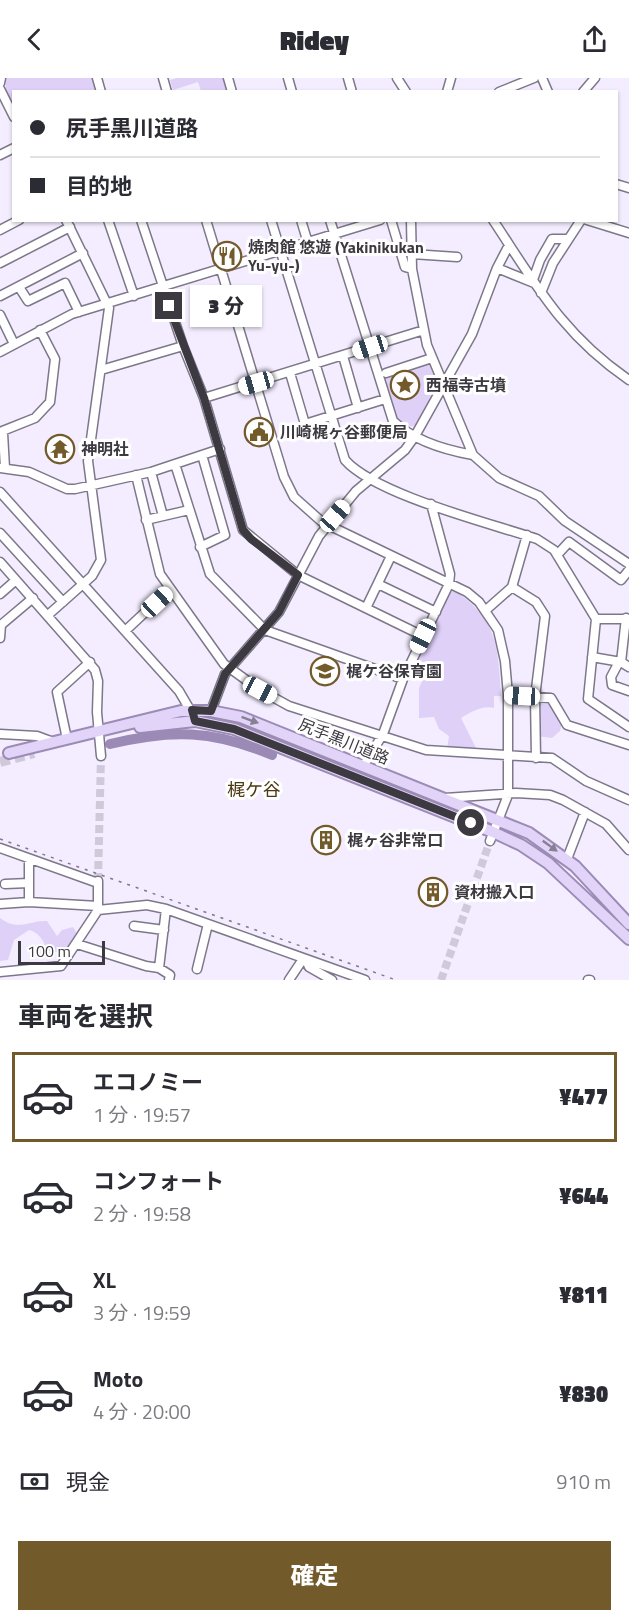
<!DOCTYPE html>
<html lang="ja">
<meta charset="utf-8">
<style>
body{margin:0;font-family:"Titillium Web","Noto Sans JP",sans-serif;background:#f7f7f7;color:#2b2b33;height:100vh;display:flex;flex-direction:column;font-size:22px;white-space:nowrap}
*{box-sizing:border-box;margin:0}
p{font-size:20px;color:#7c7c81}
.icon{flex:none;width:33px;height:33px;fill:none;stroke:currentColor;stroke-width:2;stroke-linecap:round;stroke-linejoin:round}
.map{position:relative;height:902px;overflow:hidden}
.side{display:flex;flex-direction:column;background:#fff;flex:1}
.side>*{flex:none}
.top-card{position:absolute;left:12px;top:12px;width:606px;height:132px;border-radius:0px;box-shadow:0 2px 4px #0004;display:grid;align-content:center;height:132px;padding:0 18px;background:#fff}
.scale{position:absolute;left:18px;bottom:15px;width:87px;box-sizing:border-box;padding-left:6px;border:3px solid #3c3941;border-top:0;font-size:16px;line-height:21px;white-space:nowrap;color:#3c3941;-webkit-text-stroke:4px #fefefe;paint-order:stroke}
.end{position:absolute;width:27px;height:27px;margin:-14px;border:8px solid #3c3941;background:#fff;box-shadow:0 0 0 3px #fff}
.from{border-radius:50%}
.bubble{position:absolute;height:42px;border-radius:0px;background:#fff;box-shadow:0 2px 4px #0004;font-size:20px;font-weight:800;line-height:42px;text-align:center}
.car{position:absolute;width:18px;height:36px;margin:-18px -9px;border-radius:8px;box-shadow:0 0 4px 2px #0007;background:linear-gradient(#fff 24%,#345 0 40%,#fff 0 76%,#345 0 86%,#fff 0)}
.top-card b{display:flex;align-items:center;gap:21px;height:57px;font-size:22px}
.top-card b+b{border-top:2px solid #e1e1e2}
.top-card i{width:15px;height:15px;background:#2b2b33}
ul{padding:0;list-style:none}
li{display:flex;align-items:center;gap:18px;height:90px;margin:0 12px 9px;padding:0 6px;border:3px solid transparent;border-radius:0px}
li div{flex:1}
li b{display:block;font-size:22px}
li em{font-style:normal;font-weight:800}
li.current{border-color:#735a2b}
li>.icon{width:54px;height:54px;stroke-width:1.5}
h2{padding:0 18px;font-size:27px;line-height:72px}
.pay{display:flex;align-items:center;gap:15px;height:66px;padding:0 18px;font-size:22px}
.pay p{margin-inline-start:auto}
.action{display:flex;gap:12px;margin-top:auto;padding:12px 18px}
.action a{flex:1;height:69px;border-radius:0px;background:#735a2b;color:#fff;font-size:24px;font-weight:800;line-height:69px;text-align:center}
header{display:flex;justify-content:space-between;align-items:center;height:78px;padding:0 18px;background:#fff;font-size:27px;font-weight:800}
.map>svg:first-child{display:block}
.green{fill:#dfd0f8}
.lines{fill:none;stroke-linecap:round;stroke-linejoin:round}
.river{stroke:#9b8ab5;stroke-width:10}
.minor-tunnel{stroke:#cfc9d9;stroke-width:8;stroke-dasharray:8 4;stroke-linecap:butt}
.major-tunnel{stroke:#cfc9d9;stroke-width:10;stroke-dasharray:10 5;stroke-linecap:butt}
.minor-casing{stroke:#7e778a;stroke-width:11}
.major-casing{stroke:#9b8bb5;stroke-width:14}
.minor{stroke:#fff;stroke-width:8}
.major{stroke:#e2d4f8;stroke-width:10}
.rail{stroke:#7f7a86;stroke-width:1.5;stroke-dasharray:3 6;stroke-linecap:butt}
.oneway{fill:#877f93}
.route{stroke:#3c3941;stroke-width:8}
.labels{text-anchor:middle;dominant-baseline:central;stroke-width:6;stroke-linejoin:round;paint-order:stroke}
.poi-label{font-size:16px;font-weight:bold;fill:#3c3941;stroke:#fefefe;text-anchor:start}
.street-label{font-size:16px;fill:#3c3941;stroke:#fefefe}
.neighbourhood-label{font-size:18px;fill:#4c3812;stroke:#fefefe}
</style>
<header><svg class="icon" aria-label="back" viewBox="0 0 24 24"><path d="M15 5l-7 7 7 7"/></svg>Ridey<svg class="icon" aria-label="share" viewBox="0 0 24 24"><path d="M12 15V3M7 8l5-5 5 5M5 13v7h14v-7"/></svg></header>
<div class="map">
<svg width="629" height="902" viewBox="0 0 629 902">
<rect width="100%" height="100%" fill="#f4edff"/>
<path class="green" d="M5 0H97L101 13 14 14 13 29 6 13Z
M177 0H224L228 13H201L198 4 173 12 170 2Z
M432 283 440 306 415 348 405 349 395 341 381 299Z
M454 513C498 540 498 570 501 618H494V630C483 627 471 634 461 640L477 672 447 671 449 658 439 651 434 639 419 640V610L425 597 416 591 412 596 409 594 449 515Z
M539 622H547L562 644 560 653 552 660 537 658Z
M0 840C19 854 29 842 47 843L57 858 62 852 73 849 79 859 66 876 46 872C45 863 38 854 29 852L14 862 8 882 0 883Z"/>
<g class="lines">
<path class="river" d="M110 666C172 651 213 652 272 677"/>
<path class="minor-tunnel" d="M98 803 101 678
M441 902 490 763"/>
<path class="major-tunnel" d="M0 684 34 675"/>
<g class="minor-casing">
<path id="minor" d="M97 0 101 14
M163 0 167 14
M228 0 232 14
M288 0 292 14
M348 0 352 14
M397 0 406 14
M542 0 548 14
M0 5 1 0
M0 11 14 39
M447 14 451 0
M499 14 534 0
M583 14 595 0
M0 77 14 70
M616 106 629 110
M108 142 134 218
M141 142 183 268 204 320 243 452 298 497 423 558
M206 142 284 399 294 419 322 444 467 514 479 524 498 552 505 583 508 617V717L490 763
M271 142 345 382C376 417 490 445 537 461L554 472 596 541 588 621 629 649
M301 142 308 165
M330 142 393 343C414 363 445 372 473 377
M391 142 405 189 412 191
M411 142 412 191 427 267 473 377 499 400 539 418 565 443 629 486
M493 142C536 207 563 257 629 302
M587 142 629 155
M0 152 19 142
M412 176 457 179
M0 185 70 149
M497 190 534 205
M533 202 540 182 552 161H567
M19 209 28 223 65 205 79 234
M541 215 553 185 581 142
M0 218 83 175
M0 237 14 266
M0 274 72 236 380 142
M343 278 358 330
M101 292 183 268
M290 295 305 346 385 321
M386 295 432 280
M204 320 424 252
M0 354 35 340 50 324 55 281 40 252
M3 355 5 390
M175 386 210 496 265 552 403 601
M0 390 29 394 67 411H75L151 394 220 371
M151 394 163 438
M136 397 160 496 224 586 260 612 289 628 426 672 552 680 586 703 629 722
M0 414 179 613 193 637
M146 442 189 432
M0 455 63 524
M200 469 225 457 202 377
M557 477 569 464 621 502 629 492
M0 484 95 592 98 603 97 634 101 678
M378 506 436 534
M512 509 536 524 545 538 535 619 536 680
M0 516 16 502
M366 530 391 478
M486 532 512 509 527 457
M48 537 92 498 101 482 88 383 109 230 66 142
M596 541H629
M125 553 170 511
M0 560 1 547 33 520
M592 579 621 584 629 589
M619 584 611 599 612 607 629 613
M621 584 626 540
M508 617 551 620 567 647 629 667
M211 633 225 596 279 534 319 458 356 413 405 372 415 358 472 256 497 190 509 167
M0 656 37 658 53 664
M67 661 57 614 90 584
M364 687 383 656 403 601 449 506 450 496 431 426
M445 720 516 715 550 717 563 722 606 746 629 772
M0 770 98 805
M29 781V824
M567 781 585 734
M98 803V832L147 827 166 831 365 902
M5 806 29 805
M0 826 29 824 98 828
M134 848 164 852
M77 866 146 888 159 890 170 897 169 902
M306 882 309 889 332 902
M159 890 166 831
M197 891 208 846
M0 894 61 888 98 832
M289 902 303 881
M588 902H590"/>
</g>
<g class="major-casing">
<path id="major" d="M140 649 195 643 234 651 493 754 521 767 548 785 629 861
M9 675 181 633H211L241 639 529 755 575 788 629 846"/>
</g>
<use href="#minor" class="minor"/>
<use href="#major" class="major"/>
<path class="rail" d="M0 761 396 902"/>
</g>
<defs><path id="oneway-solid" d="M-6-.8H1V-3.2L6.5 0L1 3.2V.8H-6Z" transform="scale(1.5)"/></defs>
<g class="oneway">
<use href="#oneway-solid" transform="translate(250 642) rotate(20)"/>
<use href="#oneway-solid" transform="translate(550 768) rotate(36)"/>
</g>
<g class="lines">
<path class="route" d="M169 228 204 320 243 452 251 461 298 497 279 534 225 596 211 633 192 632 195 643 234 651 471 745"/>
</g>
<defs>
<g id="restaurant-ring" transform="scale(1.5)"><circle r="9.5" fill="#fefefe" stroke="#735a2b" stroke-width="1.5"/><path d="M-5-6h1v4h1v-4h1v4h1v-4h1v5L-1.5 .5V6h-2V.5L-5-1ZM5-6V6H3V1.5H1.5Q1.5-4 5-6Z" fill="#735a2b"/></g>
<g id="sight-ring" transform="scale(1.5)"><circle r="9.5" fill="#fefefe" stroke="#735a2b" stroke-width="1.5"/><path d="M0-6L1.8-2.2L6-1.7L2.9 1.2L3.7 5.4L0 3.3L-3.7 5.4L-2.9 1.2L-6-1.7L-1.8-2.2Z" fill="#735a2b"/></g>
<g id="civic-ring" transform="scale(1.5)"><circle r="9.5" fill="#fefefe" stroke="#735a2b" stroke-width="1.5"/><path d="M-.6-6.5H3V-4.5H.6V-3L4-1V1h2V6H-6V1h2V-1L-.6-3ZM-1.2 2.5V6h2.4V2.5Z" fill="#735a2b"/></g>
<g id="temple-ring" transform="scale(1.5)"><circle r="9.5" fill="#fefefe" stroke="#735a2b" stroke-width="1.5"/><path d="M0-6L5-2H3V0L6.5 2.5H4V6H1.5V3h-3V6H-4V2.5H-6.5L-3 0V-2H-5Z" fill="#735a2b"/></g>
<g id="school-ring" transform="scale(1.5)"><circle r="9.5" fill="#fefefe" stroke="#735a2b" stroke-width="1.5"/><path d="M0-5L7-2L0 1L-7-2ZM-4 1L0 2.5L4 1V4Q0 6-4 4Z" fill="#735a2b"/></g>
<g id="building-ring" transform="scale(1.5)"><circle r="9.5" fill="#fefefe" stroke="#735a2b" stroke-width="1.5"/><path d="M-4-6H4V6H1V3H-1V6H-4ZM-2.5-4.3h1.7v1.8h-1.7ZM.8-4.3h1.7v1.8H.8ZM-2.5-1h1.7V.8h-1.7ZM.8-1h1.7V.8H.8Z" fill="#735a2b"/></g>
</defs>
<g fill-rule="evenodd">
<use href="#restaurant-ring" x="227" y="178"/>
<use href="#sight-ring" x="405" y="307"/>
<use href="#civic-ring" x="259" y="354"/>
<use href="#temple-ring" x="60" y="371"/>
<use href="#school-ring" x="325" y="593"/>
<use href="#building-ring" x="326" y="762"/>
<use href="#building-ring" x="433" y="814"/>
</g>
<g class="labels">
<g class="poi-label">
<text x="248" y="169">焼肉館 悠遊 (Yakinikukan<tspan x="248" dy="18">Yu-yu-)</tspan></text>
<text x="426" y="307">西福寺古墳</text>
<text x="280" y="354">川崎梶ヶ谷郵便局</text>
<text x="81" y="371">神明社</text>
<text x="346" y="593">梶ケ谷保育園</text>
<text x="347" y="762">梶ヶ谷非常口</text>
<text x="454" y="814">資材搬入口</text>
</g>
<g class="street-label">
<text transform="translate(344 663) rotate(22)">尻手黒川道路</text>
</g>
<g class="neighbourhood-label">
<text x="254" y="711">梶ケ谷</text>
</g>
</g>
</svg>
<div class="scale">100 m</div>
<i class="end from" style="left:471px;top:745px"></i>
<i class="end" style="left:169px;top:228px"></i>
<div class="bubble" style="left:190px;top:207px;width:72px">3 分</div>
<i class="car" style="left:370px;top:269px;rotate:252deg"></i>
<i class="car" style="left:256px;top:305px;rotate:254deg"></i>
<i class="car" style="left:335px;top:438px;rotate:41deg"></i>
<i class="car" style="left:157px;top:524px;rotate:47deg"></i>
<i class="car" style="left:423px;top:558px;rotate:206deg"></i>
<i class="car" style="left:260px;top:612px;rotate:118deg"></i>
<i class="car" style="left:522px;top:618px;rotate:273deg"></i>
<div class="top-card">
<b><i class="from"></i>尻手黒川道路</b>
<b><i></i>目的地</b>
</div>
</div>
<section class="side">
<h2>車両を選択</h2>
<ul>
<li class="current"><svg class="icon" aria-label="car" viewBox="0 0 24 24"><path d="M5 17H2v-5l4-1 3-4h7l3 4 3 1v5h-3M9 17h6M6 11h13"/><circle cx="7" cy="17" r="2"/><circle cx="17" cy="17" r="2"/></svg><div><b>エコノミー</b><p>1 分 · 19:57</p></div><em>¥477</em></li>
<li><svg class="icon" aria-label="car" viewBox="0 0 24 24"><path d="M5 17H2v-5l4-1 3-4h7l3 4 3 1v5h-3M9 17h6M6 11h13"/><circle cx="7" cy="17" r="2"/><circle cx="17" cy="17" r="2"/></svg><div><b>コンフォート</b><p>2 分 · 19:58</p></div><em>¥644</em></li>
<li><svg class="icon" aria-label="car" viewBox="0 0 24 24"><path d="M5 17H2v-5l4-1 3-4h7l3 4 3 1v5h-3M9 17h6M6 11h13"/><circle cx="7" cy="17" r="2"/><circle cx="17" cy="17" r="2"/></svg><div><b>XL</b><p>3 分 · 19:59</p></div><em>¥811</em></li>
<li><svg class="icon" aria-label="car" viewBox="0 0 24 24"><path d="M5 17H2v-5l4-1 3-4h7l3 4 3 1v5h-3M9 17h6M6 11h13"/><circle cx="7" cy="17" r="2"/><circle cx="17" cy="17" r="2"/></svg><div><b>Moto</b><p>4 分 · 20:00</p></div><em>¥830</em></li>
</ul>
<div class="pay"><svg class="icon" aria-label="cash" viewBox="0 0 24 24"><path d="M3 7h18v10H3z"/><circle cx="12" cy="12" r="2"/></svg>現金<p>910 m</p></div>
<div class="action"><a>確定</a></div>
</section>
